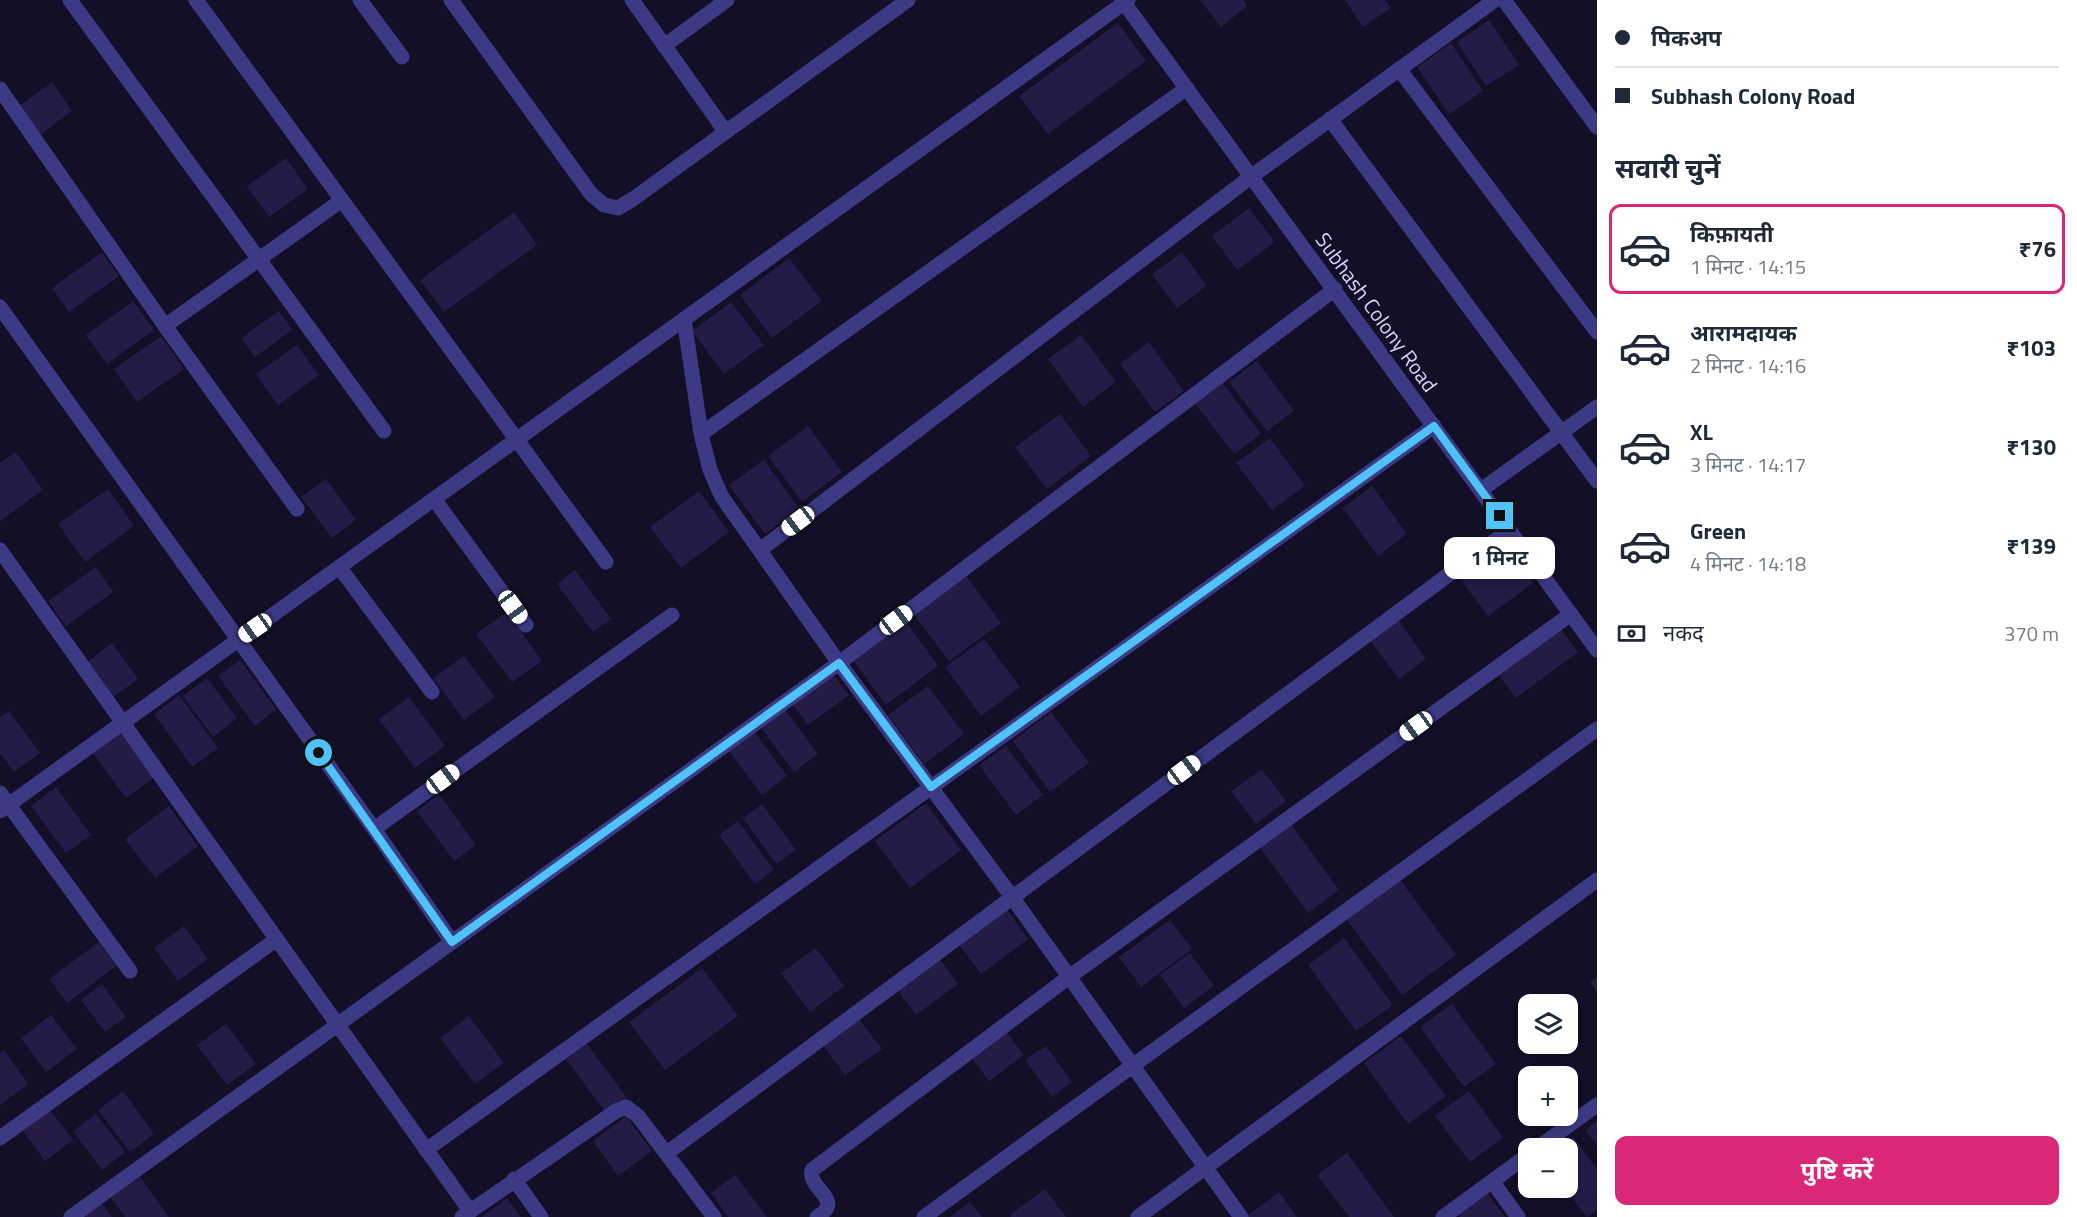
<!DOCTYPE html>
<html lang="hi">
<meta charset="utf-8">
<style>
body{margin:0;font-family:"Titillium Web","Noto Sans Devanagari",sans-serif;background:#f2f2f3;color:#1f2937;height:100vh;display:flex;flex-direction:column;font-size:22px;white-space:nowrap}
*{box-sizing:border-box;margin:0}
p{font-size:20px;color:#747a83}
.icon{flex:none;width:33px;height:33px;fill:none;stroke:currentColor;stroke-width:2;stroke-linecap:round;stroke-linejoin:round}
.map{position:relative;flex:1;overflow:hidden}
.drawer{display:flex;flex-direction:column;background:#fff;width:480px}
.drawer>*{flex:none}
.top-card{display:grid;align-content:center;height:132px;padding:0 18px;background:#fff}
.fabs{position:absolute;left:1518px;top:994px;display:grid;gap:12px}
.fabs a{display:grid;place-items:center;width:60px;height:60px;border-radius:12px;background:#fff;box-shadow:0 3px 9px #0003;font-size:30px}
.end{position:absolute;width:27px;height:27px;margin:-14px;border:8px solid #4fc3f7;background:#111;box-shadow:0 0 0 3px #111}
.from{border-radius:50%}
.bubble{position:absolute;height:42px;border-radius:12px;background:#fff;box-shadow:0 3px 9px #0003;font-size:20px;font-weight:700;line-height:42px;text-align:center}
.car{position:absolute;width:18px;height:36px;margin:-18px -9px;border-radius:8px;box-shadow:0 0 4px 2px #0007;background:linear-gradient(#fff 24%,#345 0 40%,#fff 0 76%,#345 0 86%,#fff 0)}
.top-card b{display:flex;align-items:center;gap:21px;height:57px;font-size:22px}
.top-card b+b{border-top:2px solid #e0e1e3}
.top-card i{width:15px;height:15px;background:#1f2937}
ul{padding:0;list-style:none}
li{display:flex;align-items:center;gap:18px;height:90px;margin:0 12px 9px;padding:0 6px;border:3px solid transparent;border-radius:12px}
li div{flex:1}
li b{display:block;font-size:22px}
li em{font-style:normal;font-weight:700}
li.on{border-color:#db2777}
li>.icon{width:54px;height:54px;stroke-width:1.5}
h2{padding:0 18px;font-size:27px;line-height:72px}
.pay{display:flex;align-items:center;gap:15px;height:66px;padding:0 18px;font-size:22px}
.pay p{margin-inline-start:auto}
.action{display:flex;gap:12px;margin-top:auto;padding:12px 18px}
.action a{flex:1;height:69px;border-radius:12px;background:#db2777;color:#fff;font-size:24px;font-weight:700;line-height:69px;text-align:center}
main{display:flex;flex:1;min-height:0}
.map>svg:first-child{display:block}
.building{fill:#241b47}
.lines{fill:none;stroke-linecap:round;stroke-linejoin:round}
.minor{stroke:#3d3a85;stroke-width:15}
.route{stroke:#4fc3f7;stroke-width:8}
.labels{text-anchor:middle;dominant-baseline:central;stroke-width:5;stroke-linejoin:round;paint-order:stroke}
.street-label{font-size:21px;fill:#d9d4ff;stroke:#130f26}
</style>
<main>
<div class="map">
<svg width="1597" height="1217" viewBox="0 0 1597 1217">
<rect width="100%" height="100%" fill="#130f26"/>
<path class="building" d="M1200 0H1243L1247 6 1221 27Z
M1345 0H1385L1391 8 1363 27Z
M1489 20 1519 65 1486 86 1457 42Z
M1118 23 1146 61 1048 134 1019 96Z
M1451 43 1483 91 1449 114 1417 67Z
M52 82 72 111 37 137 16 108Z
M286 158 308 189 269 217 247 186Z
M1249 208 1275 242 1237 270 1212 236Z
M514 212 537 245 444 312 420 280Z
M102 252 119 276 69 312 52 288Z
M1182 252 1207 286 1177 308 1152 274Z
M789 258 822 301 772 338 740 295Z
M133 301 154 330 107 364 86 335Z
M731 302 764 345 724 374 692 331Z
M279 311 292 330 255 357 241 338Z
M1081 335 1116 382 1083 407 1048 359Z
M161 336 184 369 137 402 114 369Z
M1149 342 1184 391 1155 412 1120 364Z
M297 345 319 375 278 405 256 374Z
M1257 361 1294 411 1267 431 1229 382Z
M1223 383 1261 434 1234 454 1195 403Z
M1060 414 1091 456 1047 489 1015 447Z
M808 426 842 472 802 502 768 456Z
M1270 438 1305 486 1272 510 1236 463Z
M16 452 43 490 0 521V463Z
M764 460 799 508 765 534 729 485Z
M326 479 356 520 332 538 301 497Z
M1372 486 1407 534 1378 556 1343 508Z
M108 489 134 526 85 562 58 524Z
M699 491 729 532 681 568 650 527Z
M1506 547 1533 583 1488 616 1461 580Z
M96 567 113 592 66 626 48 601Z
M575 570 611 619 593 632 557 584Z
M964 573 1001 623 949 661 912 612Z
M507 612 542 661 512 682 476 634Z
M905 620 938 666 886 705 852 659Z
M1398 620 1426 659 1399 679 1370 640Z
M1559 627 1578 652 1516 698 1497 673Z
M984 639 1020 687 981 716 945 667Z
M112 643 138 679 112 698 86 663Z
M464 656 495 697 464 720 433 678Z
M240 660 276 709 255 726 218 676Z
M830 671 849 695 808 725 790 701Z
M207 678 237 718 213 737 183 696Z
M928 686 964 734 924 764 888 715Z
M179 695 218 748 192 767 154 714Z
M409 697 445 746 415 768 379 719Z
M783 707 818 754 794 772 759 725Z
M9 711 40 753 14 772 0 753V717Z
M1051 712 1089 763 1050 792 1013 741Z
M121 730 156 776 126 798 92 752Z
M754 731 787 776 762 795 729 751Z
M1006 746 1043 795 1016 815 979 765Z
M1262 769 1286 801 1256 824 1231 791Z
M56 787 91 835 66 853 31 806Z
M439 794 476 845 454 861 417 811Z
M926 803 961 850 910 888 875 841Z
M762 804 796 850 776 864 743 818Z
M169 806 198 846 155 878 125 839Z
M1287 819 1339 890 1308 913 1256 842Z
M738 821 774 870 755 884 719 835Z
M1398 877 1456 955 1402 995 1345 917Z
M1003 904 1028 939 981 974 955 939Z
M1170 920 1192 949 1141 987 1119 957Z
M184 926 208 959 178 981 154 948Z
M1344 938 1393 1005 1356 1031 1308 965Z
M99 942 116 966 67 1003 49 979Z
M816 948 844 986 810 1012 781 973Z
M1190 953 1214 986 1184 1008 1160 975Z
M936 954 958 984 916 1015 894 985Z
M702 968 738 1016 665 1070 629 1022Z
M1597 977V992L1590 982Z
M102 984 126 1017 105 1032 81 1000Z
M1452 1004 1496 1064 1464 1087 1420 1027Z
M51 1015 77 1049 46 1072 21 1038Z
M469 1016 504 1063 475 1084 440 1038Z
M858 1018 882 1049 845 1075 822 1044Z
M226 1024 256 1064 227 1085 197 1045Z
M1004 1029 1024 1055 989 1081 969 1054Z
M1401 1036 1446 1096 1408 1124 1364 1063Z
M587 1044 627 1098 606 1113 566 1059Z
M1046 1046 1072 1082 1052 1097 1025 1060Z
M4 1050 28 1084 0 1105V1053Z
M123 1091 154 1134 130 1152 98 1110Z
M1469 1091 1503 1138 1470 1162 1435 1116Z
M50 1110 73 1140 45 1161 22 1130Z
M96 1114 125 1152 102 1170 73 1131Z
M626 1116 652 1151 618 1176 593 1141Z
M1597 1121V1145L1585 1130Z
M1573 1137 1597 1169V1210L1587 1217 1564 1188H1568V1149H1556Z
M1347 1153 1394 1217H1349L1317 1175Z
M735 1175 767 1217H728L711 1193Z
M140 1177 169 1217H125L111 1198Z
M1045 1189 1066 1217H1011L1010 1215Z
M1279 1192 1297 1217H1246Z
M1486 1192 1505 1217H1460L1457 1213Z
M507 1198 521 1217H482Z
M100 1201 112 1217H79Z
M970 1202 982 1217H950Z"/>
<g class="lines">
<path class="minor" d="M70 0 384 431
M196 0 606 562
M360 0 402 57
M451 0 591 194 604 205 618 208 633 199 908 0
M632 0 725 131
M1122 0 1597 650
M1504 0 1597 127
M664 46 727 0
M1399 69 1597 332
M0 89 165 326 297 509
M1330 119 1597 481
M0 307 374 829 452 942
M684 319 701 434 710 470 722 497 839 663 1012 897 1241 1217
M165 326 342 200
M701 434 1187 88
M1481 490 1597 407
M434 499 526 625
M0 550 470 1211
M760 550 1252 176 1495 0
M340 568 432 692
M0 793 130 971
M0 811 1128 0
M374 829 672 615
M0 1138 277 939
M1536 1149 1597 1105
M426 1150 1434 426
M667 1153 1509 530
M514 1179 541 1217
M1492 1181 1518 1217
M71 1217 839 663 1335 289
M462 1217 616 1111 626 1107 638 1116 714 1217
M817 1217C846 1199 807 1190 812 1170L1069 977 1571 614
M924 1217 1597 729
M1138 1217 1597 880
M1443 1217 1528 1155"/>
</g>
<g class="lines">
<path class="route" d="M319 753 452 942 839 663 931 787 1434 426 1500 516"/>
</g>
<g class="labels">
<g class="street-label">
<text transform="translate(1377 312) rotate(54)">Subhash Colony Road</text>
</g>
</g>
</svg>
<div class="fabs">
<a><svg class="icon" aria-label="layers" viewBox="0 0 24 24"><path d="M12 4l9 5-9 5-9-5zM3 14l9 5 9-5"/></svg></a>
<a>+</a>
<a>−</a>
</div>
<i class="end from" style="left:319px;top:753px"></i>
<i class="end" style="left:1500px;top:516px"></i>
<div class="bubble" style="left:1444px;top:537px;width:111px">1 मिनट</div>
<i class="car" style="left:798px;top:521px;rotate:233deg"></i>
<i class="car" style="left:513px;top:607px;rotate:144deg"></i>
<i class="car" style="left:896px;top:620px;rotate:53deg"></i>
<i class="car" style="left:255px;top:628px;rotate:235deg"></i>
<i class="car" style="left:1416px;top:726px;rotate:234deg"></i>
<i class="car" style="left:1184px;top:770px;rotate:53deg"></i>
<i class="car" style="left:443px;top:779px;rotate:54deg"></i>
</div>
<section class="drawer">
<div class="top-card">
<b><i class="from"></i>पिकअप</b>
<b><i></i>Subhash Colony Road</b>
</div>
<h2>सवारी चुनें</h2>
<ul>
<li class="on"><svg class="icon" aria-label="car" viewBox="0 0 24 24"><path d="M5 17H2v-5l4-1 3-4h7l3 4 3 1v5h-3M9 17h6M6 11h13"/><circle cx="7" cy="17" r="2"/><circle cx="17" cy="17" r="2"/></svg><div><b>किफ़ायती</b><p>1 मिनट · 14:15</p></div><em>₹76</em></li>
<li><svg class="icon" aria-label="car" viewBox="0 0 24 24"><path d="M5 17H2v-5l4-1 3-4h7l3 4 3 1v5h-3M9 17h6M6 11h13"/><circle cx="7" cy="17" r="2"/><circle cx="17" cy="17" r="2"/></svg><div><b>आरामदायक</b><p>2 मिनट · 14:16</p></div><em>₹103</em></li>
<li><svg class="icon" aria-label="car" viewBox="0 0 24 24"><path d="M5 17H2v-5l4-1 3-4h7l3 4 3 1v5h-3M9 17h6M6 11h13"/><circle cx="7" cy="17" r="2"/><circle cx="17" cy="17" r="2"/></svg><div><b>XL</b><p>3 मिनट · 14:17</p></div><em>₹130</em></li>
<li><svg class="icon" aria-label="car" viewBox="0 0 24 24"><path d="M5 17H2v-5l4-1 3-4h7l3 4 3 1v5h-3M9 17h6M6 11h13"/><circle cx="7" cy="17" r="2"/><circle cx="17" cy="17" r="2"/></svg><div><b>Green</b><p>4 मिनट · 14:18</p></div><em>₹139</em></li>
</ul>
<div class="pay"><svg class="icon" aria-label="cash" viewBox="0 0 24 24"><path d="M3 7h18v10H3z"/><circle cx="12" cy="12" r="2"/></svg>नकद<p>370 m</p></div>
<div class="action"><a>पुष्टि करें</a></div>
</section>
</main>
